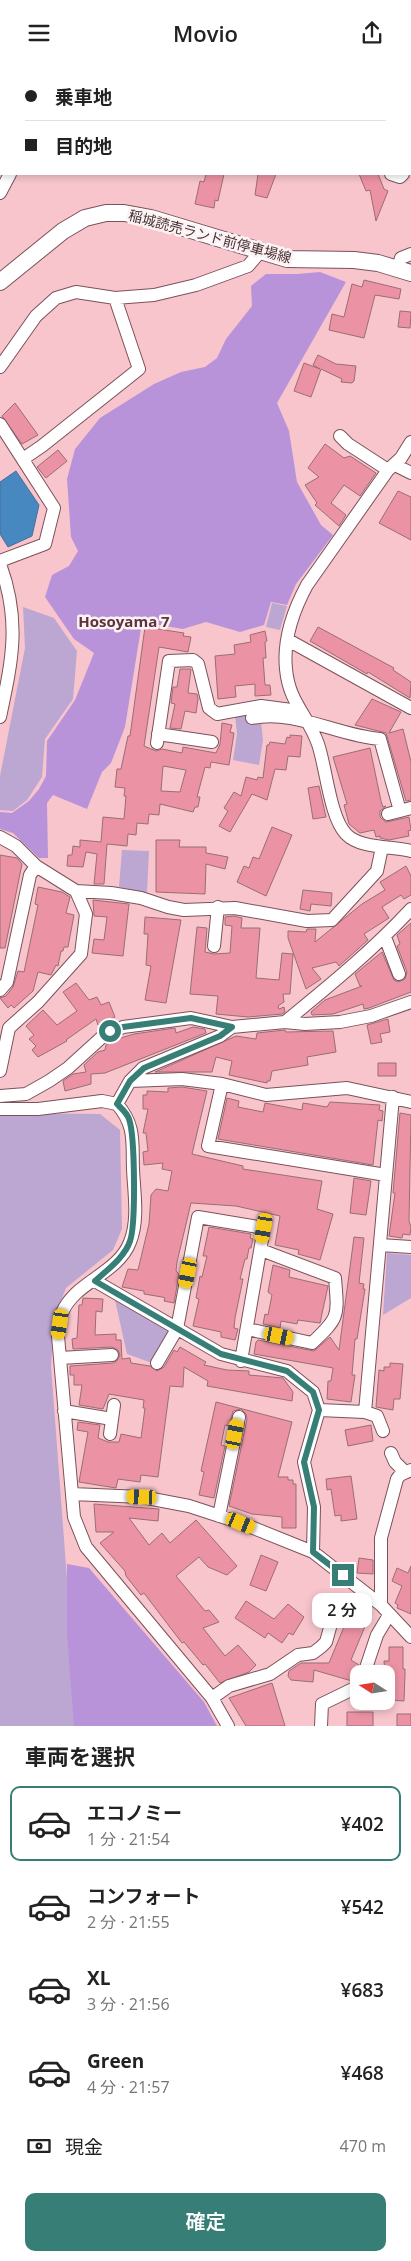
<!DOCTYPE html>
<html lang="ja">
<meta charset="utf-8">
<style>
body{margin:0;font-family:"Open Sans","Noto Sans JP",sans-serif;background:#f6f6f6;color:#222;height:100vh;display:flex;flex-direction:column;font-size:19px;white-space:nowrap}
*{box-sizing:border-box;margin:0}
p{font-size:16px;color:#767676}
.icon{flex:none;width:28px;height:28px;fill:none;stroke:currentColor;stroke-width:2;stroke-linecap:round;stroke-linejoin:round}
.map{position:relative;height:1661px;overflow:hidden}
.drawer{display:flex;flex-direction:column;background:#fff;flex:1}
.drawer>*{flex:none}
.guide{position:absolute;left:0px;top:0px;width:411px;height:110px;box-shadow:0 2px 8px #0003;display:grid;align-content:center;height:110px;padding:0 25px;background:#fff}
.needle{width:32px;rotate:282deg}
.buttons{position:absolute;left:350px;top:1600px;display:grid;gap:10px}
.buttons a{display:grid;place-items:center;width:45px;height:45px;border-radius:10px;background:#fff;box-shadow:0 2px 8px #0003;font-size:25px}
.end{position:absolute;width:22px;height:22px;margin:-11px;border:6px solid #377e77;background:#fff;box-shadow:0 0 0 2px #fff}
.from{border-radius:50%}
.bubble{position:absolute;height:35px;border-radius:10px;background:#fff;box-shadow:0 2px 8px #0003;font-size:16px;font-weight:600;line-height:35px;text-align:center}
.car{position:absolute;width:15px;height:30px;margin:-15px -8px;border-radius:6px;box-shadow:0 0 4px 1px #0007;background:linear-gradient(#f5c518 24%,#345 0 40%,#f5c518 0 76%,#345 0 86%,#f5c518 0)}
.guide b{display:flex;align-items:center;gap:18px;height:48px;font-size:19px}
.guide b+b{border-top:1px solid #e0e0e0}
.guide i{width:12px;height:12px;background:#222}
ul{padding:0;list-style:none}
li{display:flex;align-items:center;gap:15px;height:75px;margin:0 10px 8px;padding:0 15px;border:2px solid transparent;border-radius:10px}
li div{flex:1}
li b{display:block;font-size:19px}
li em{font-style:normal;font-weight:600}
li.active{border-color:#377e77}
li>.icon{width:45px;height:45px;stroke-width:1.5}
h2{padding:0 25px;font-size:22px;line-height:60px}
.pay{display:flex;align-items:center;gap:12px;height:55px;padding:0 25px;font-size:19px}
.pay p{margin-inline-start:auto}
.button{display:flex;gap:10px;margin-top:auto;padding:10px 25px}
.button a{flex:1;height:58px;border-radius:10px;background:#377e77;color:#fff;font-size:20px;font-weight:600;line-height:58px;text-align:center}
header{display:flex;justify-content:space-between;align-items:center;height:65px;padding:0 25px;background:#fff;font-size:22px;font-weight:600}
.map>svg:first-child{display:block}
.green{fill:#bca6d2}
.forest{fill:#b893da}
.water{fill:#4888c0;stroke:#486f97}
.building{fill:#eb93a4;stroke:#9a6d75;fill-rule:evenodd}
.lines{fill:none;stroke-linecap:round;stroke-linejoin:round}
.minor-casing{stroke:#7c5159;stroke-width:14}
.major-casing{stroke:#7c5159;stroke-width:18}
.minor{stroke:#fff;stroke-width:12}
.major{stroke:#fff;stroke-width:16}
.route{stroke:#377e77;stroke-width:6}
.labels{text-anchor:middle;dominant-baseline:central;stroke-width:5;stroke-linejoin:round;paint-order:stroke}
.street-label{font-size:14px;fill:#483437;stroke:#fdf2f4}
.neighbourhood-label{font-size:15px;font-weight:bold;fill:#5c343c;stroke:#fdf2f4}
</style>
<header><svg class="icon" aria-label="menu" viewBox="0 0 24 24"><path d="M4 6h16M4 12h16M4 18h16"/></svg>Movio<svg class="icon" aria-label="share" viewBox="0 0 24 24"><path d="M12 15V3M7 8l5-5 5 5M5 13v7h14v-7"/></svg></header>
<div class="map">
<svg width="411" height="1661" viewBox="0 0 411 1661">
<rect width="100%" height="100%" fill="#f8c5cd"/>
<path class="green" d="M0 0H393L1 1V100Z
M272 538 287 541 280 565 266 562Z
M23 542 54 553 77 586 73 634 45 674 42 712 27 735 13 746 0 745V711L25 583Z
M249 647 261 656 263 675 259 700 233 695 237 669 235 650Z
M122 785 149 786 147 828 119 822Z
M0 1048 100 1049 120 1065 122 1164 113 1185 66 1223 54 1254 51 1301 78 1661H0Z
M387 1188 411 1190V1233L383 1250Z
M115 1235 171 1268 152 1298 127 1289Z"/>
<path class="forest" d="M320 207 346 217 277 338 289 366 297 417 321 460 333 470 296 519 287 540 271 537 264 560 240 567 206 557 183 564 142 557 125 662 111 698 102 707 87 744 53 730 47 738 48 793H39L13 768 0 764V747L12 748 29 736 39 724 46 711 47 676 75 635 94 588 74 574 45 532 52 510 69 501 78 486 71 472 67 414 75 384 100 353 154 319 181 307 205 302 217 293 226 274 252 241 251 221 266 209H297Z
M67 1499 89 1503 204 1637 217 1661H74L67 1569Z"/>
<path class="water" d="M16 406 39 440 32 471 8 482 0 469V417Z"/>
<path class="building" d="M206 109H224L218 136 215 135 214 143 195 139 200 116 204 117Z
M258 109H276L267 133 255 130Z
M359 109H378L384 124 388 126 376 156 370 125 366 126Z
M364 215 401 224 399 234 375 230 364 273 329 265 332 249 344 252 352 219 362 222Z
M400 246 411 247 410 263 398 262Z
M318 290 336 299 356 301 354 316 352 318 341 317 342 314 321 304 311 332 294 326 304 298 320 304 313 300Z
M15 338 38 370 22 379 2 351Z
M325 379 344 393 350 391 376 408 360 431 344 420 331 438 346 450 339 461 315 440 317 438 305 420 319 412 308 403Z
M58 385 67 396 46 413 37 402Z
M398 426 411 432V475L379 458Z
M145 562 184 568 183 571 191 572 188 587 159 582 144 681 156 686 162 684 182 688 183 682 216 688 220 679 222 658 232 660 230 667 234 668 229 700 211 697 210 703 205 702 197 732H200L198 742H195L193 747 160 739 159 750 149 749 148 759 137 758 136 770 128 769 127 781 107 779 104 819H94L97 789 86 787 83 802 67 801 68 790H72L73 781 80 782V775L101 777 103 752 124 754 126 731H124L125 723 115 722 117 704H121L128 671H130ZM163 701 186 705 180 727 161 726Z
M318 562 394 603 393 605 411 617 410 633 368 607 367 609 310 576Z
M265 566 267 576 265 577 266 593H263L265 620H270L271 630 255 631V619L235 621 236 632 218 634 215 591 235 589 234 580 251 577 250 570Z
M180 604H191L188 628 197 629 198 634 196 648 185 646 181 664 170 663 175 639 171 638 173 622H177Z
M372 634 401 647 389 668 403 664 411 697V735L406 736 386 668 355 660Z
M290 670 302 671 300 692 288 691 286 705 275 704 267 735 252 729 230 767 219 761 228 746 224 743 234 727 241 731 246 712 257 715 258 712 263 713 267 680H269L270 677 285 679 287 672 290 673Z
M370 683 381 736 383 742 386 741 380 746V752L386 757 409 752 411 765 408 766 409 771 389 775 380 773V771L376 772 374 765 360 768 349 759 344 740 347 739 333 692Z
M319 721 326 752 313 754 308 723Z
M272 762 292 770 266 831 237 817 244 801 249 803 253 792 259 794Z
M156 775H180L179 782H206V788L228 792 225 804 206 799 205 829 156 827Z
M0 790 17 793 22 799 5 883H0Z
M406 801 411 811V830L404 834 401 830 382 842 389 853 364 869 368 875 339 901 336 897 312 903 321 914 306 924 288 873V866L306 867 307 864H316L315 877 362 839 385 825 380 817Z
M38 822 62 827 70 832 66 848 74 850 68 882H64L63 886H61L58 901 56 900 51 910 38 907 33 926 14 943 11 940 8 943 0 933 6 931 13 922 18 906 24 907 38 840 35 839Z
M303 825 332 828 331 841 311 839 310 846 300 844Z
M93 835 129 839 123 891 92 888 94 874 104 875 107 852 94 851Z
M234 851 242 853 241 863H260L256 913 279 915 282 888 293 889 290 929H283L284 937 278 941 279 944 284 942 285 947 282 949 248 952 216 949 218 931 190 929 197 862 207 863 205 887 214 889 230 888 232 861 225 860V852Z
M145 852 181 855 166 938 145 935 151 901 146 900 148 869H144Z
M411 858V927L369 943 364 944 363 939 333 949 312 950 311 947 325 935 362 921H360L355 909 382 887 394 915 398 917 405 914 407 907 397 881 400 879 397 870Z
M76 918 89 935 97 932 101 940 109 937 115 952 98 960 96 954 66 975 67 976 38 992 32 985 36 981 29 974 34 970 26 961 43 945 57 960 77 946 63 927Z
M388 954 390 967 380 969 382 977 371 979 367 960Z
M193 962 205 964 206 968 105 1008 91 1009V1019L65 1026 63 1016 73 1009 86 1007 84 1000 98 987 105 985 106 980 117 974 134 969 175 963 176 968Z
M285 965 286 967 333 966 336 987 307 992 308 1000 272 1006 270 1016H267V1018L229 1010 232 996 216 992 212 1007H155L236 971 256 974 257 968Z
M378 998H396V1011H378Z
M182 1022 207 1026 192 1089 243 1101V1104L322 1116 317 1144 333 1149 320 1195 298 1189 299 1185 275 1180 280 1151 236 1141 191 1138 177 1197 176 1206 179 1209 174 1238 164 1236 165 1233 162 1232 144 1229V1226L122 1222 128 1204 138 1205 149 1159 151 1130 156 1124 168 1126 172 1106 162 1104 163 1098 144 1100 143 1087 148 1086 146 1068H143L148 1044H143V1030H147V1026L168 1027V1023Z
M227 1033 239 1036 238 1042 263 1047 265 1038 302 1045 303 1038 327 1042 330 1037 380 1040 379 1045 383 1046 382 1056 378 1055 373 1100 218 1074Z
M400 1048 411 1050 409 1156 411 1162 410 1170 403 1169 402 1173 389 1171 395 1128H393Z
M354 1113 371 1116 366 1150 350 1148Z
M209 1162 251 1169 250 1173 253 1174 251 1183H249L247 1194H245L240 1214H243L235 1253 234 1263 238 1264 235 1275 221 1272V1267L193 1261 199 1234 196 1233 200 1211 202 1212 207 1191H203Z
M354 1172 364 1173 359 1218 364 1219 363 1224H365L357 1274H355L352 1310H355L351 1337 327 1334 328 1316H331L333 1303 254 1289 256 1277 258 1275 314 1286 330 1272 339 1285Z
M273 1200 290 1205 289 1212 328 1221 320 1258 298 1255 297 1259 281 1256 280 1263 263 1259 265 1249 268 1250 272 1230 268 1227Z
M83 1233 103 1234 102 1247 96 1246 95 1270 116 1269V1275H121L122 1294 130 1293 131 1298 150 1301 157 1306 164 1302 174 1285 177 1287 180 1282 206 1297 204 1300 227 1305 249 1306V1310L283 1313 293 1327 292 1336 207 1321 208 1316 184 1302 183 1322 170 1321 158 1412 141 1410 140 1417 118 1414 116 1423 79 1417 88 1367 77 1365 78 1357 100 1360 98 1373 108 1377H119L121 1369 141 1373 145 1343H143L144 1335 109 1329 103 1344 79 1340 82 1320H74V1310H70V1301L113 1298 117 1296 120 1290 118 1285 112 1282 73 1284 72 1274 77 1273 79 1240H82Z
M390 1298 403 1299 400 1334H394L393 1345 376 1342 379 1305 384 1306V1302H390Z
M216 1337 292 1357 278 1412H288V1415H293V1419H296V1463H282V1452L252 1449 229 1441 247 1354 246 1349 241 1344 233 1346 229 1361 225 1360 221 1380 225 1381 214 1433 199 1430 204 1407 201 1406Z
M371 1360 373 1376 348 1381 345 1365Z
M351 1411 357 1454 341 1456V1450L335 1451 331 1424 327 1425 326 1414Z
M94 1439 159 1444 158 1456 129 1453 149 1480 162 1468 170 1478 196 1455 237 1501 227 1510 208 1502 199 1492 176 1511 205 1546 209 1545 219 1557 203 1563 225 1591 238 1580 256 1600 249 1607 220 1618 205 1599 203 1600 184 1577 182 1578 144 1528 141 1530 126 1511 125 1506 100 1478 114 1467H96Z
M261 1490 278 1497 266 1526 250 1520Z
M359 1493 373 1495V1509L357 1508Z
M411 1501V1549L397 1543 398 1540 395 1538 402 1521 392 1516 397 1503 408 1508Z
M246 1536 274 1554 288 1539 304 1552 293 1570 289 1568 282 1578 268 1568 265 1573 235 1553Z
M353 1540 371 1547 351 1595 359 1600 355 1614 352 1616 314 1605 313 1617 291 1615 288 1611 289 1606 301 1598H329Z
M389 1582H403V1604H405V1609L404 1636 389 1635 390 1619 386 1620 384 1596H389Z
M272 1618 285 1661H246L229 1633Z
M347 1647H373V1661H347Z
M397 1649H411V1661H397Z"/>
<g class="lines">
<g class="minor-casing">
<path id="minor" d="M410 2H411
M0 42 1 41
M410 100 411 99
M391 109 400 112 403 109
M0 128 10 109
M398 203 401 193 411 189
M0 302 36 251 56 233 76 227 115 233 154 230 196 220 248 201 260 187
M0 359 54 443 45 479 0 496
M340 371 348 379 388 405
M411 377 401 393 388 405 307 520C294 544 283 575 286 604 289 638 308 650 318 679 326 702 330 753 346 769 360 784 393 781 411 786
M23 394 42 381 139 304 115 233
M395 400 411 408
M0 499C21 556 12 596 0 652
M288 575 411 643
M252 653C295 644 338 671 380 674L400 746
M158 669 212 677
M157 678 169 596 193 595 198 599 209 643 217 649 261 641 299 646
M388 749 411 743
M0 772 16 781 36 801 76 826 86 849 81 889 38 937 9 963 0 1006
M76 826 111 828 141 833 168 842 184 845 235 843 307 856 332 855 377 806 382 782
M385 872 399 909
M214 881 218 842
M0 925 7 917 30 810 36 801
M285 957C329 921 372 886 411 844
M130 1016 182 1014 222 1019 266 1030 347 1023 411 1037
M222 1019 208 1081 386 1110
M0 1031 26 1029 49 1016 68 1003 101 973 123 962 191 953 232 962
M117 1039 130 1016 143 1003 220 971 232 962 285 957 305 959 340 957 371 951 411 937
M0 1044H38L102 1036 117 1039C136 1061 132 1077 133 1104 134 1127 139 1155 130 1177 118 1209 74 1217 62 1248 59 1254 59 1263 58 1271L74 1452 86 1482 212 1633 228 1661
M380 1180 411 1182
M95 1216 221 1289 287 1306 313 1327 319 1345
M247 1264 312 1278C340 1252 338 1251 335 1213L261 1185
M60 1293 112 1290
M157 1298 177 1264 198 1152 264 1163 241 1296
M64 1346 112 1354
M365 1347 377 1351 383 1366
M110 1369 114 1340
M391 1388 395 1397 405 1407
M72 1429 142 1432 189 1441 241 1458 313 1487 381 1540 411 1572
M219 1451 239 1352
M313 1487 314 1442 304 1397 319 1345 365 1347 393 1032
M381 1540V1473L397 1414 400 1410 411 1405
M364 1609 377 1570 389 1550
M212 1633 229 1621 270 1609 298 1590 313 1588 321 1582 326 1577 336 1541
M321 1661 322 1639 359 1621"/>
</g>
<g class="major-casing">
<path id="major" d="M0 217 63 166 85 153 106 148H124L151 153 287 194 354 195 378 198 411 208"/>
</g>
<use href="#minor" class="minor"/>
<use href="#major" class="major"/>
</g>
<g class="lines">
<path class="route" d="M110 966 123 962 191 953 232 962 220 971 144 1003 130 1016 117 1039C121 1043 127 1048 129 1054 135 1071 136 1159 130 1176 125 1192 107 1205 95 1216L221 1289 287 1306 313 1327 319 1345 304 1397 314 1442 313 1487 343 1510"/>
</g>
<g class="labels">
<g class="street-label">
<text transform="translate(210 171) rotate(15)">稲城読売ランド前停車場線</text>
</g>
<g class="neighbourhood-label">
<text x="124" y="556">Hosoyama 7</text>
</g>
</g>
</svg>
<div class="buttons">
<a><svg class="needle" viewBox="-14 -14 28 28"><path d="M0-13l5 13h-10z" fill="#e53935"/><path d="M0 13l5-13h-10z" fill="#767676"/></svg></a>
</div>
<i class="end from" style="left:110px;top:966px"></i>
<i class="end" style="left:343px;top:1510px"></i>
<div class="bubble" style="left:312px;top:1528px;width:60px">2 分</div>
<i class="car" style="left:264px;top:1163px;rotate:190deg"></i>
<i class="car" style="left:188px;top:1208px;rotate:191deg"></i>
<i class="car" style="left:60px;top:1259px;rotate:188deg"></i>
<i class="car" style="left:279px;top:1271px;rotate:102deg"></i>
<i class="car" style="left:235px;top:1369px;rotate:11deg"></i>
<i class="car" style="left:142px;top:1432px;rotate:272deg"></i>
<i class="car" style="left:241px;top:1458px;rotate:112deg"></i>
<div class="guide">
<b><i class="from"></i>乗車地</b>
<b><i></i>目的地</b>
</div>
</div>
<section class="drawer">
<h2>車両を選択</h2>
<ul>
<li class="active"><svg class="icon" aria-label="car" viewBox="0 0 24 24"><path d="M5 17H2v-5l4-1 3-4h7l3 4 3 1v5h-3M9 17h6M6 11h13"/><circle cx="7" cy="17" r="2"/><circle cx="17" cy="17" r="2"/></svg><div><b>エコノミー</b><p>1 分 · 21:54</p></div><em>¥402</em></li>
<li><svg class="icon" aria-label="car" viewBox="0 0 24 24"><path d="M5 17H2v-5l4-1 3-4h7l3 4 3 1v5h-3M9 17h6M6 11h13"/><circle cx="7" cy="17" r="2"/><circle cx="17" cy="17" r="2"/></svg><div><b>コンフォート</b><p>2 分 · 21:55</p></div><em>¥542</em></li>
<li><svg class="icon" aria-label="car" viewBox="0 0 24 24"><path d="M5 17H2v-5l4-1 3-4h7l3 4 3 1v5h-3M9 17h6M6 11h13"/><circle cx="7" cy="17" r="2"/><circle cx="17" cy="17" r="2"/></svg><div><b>XL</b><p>3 分 · 21:56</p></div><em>¥683</em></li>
<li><svg class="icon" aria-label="car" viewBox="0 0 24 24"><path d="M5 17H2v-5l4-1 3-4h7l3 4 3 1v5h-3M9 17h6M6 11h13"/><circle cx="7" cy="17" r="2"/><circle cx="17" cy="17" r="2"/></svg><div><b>Green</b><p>4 分 · 21:57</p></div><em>¥468</em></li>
</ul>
<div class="pay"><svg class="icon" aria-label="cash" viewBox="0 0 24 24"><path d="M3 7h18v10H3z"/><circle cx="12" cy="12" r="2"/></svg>現金<p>470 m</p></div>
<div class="button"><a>確定</a></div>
</section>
